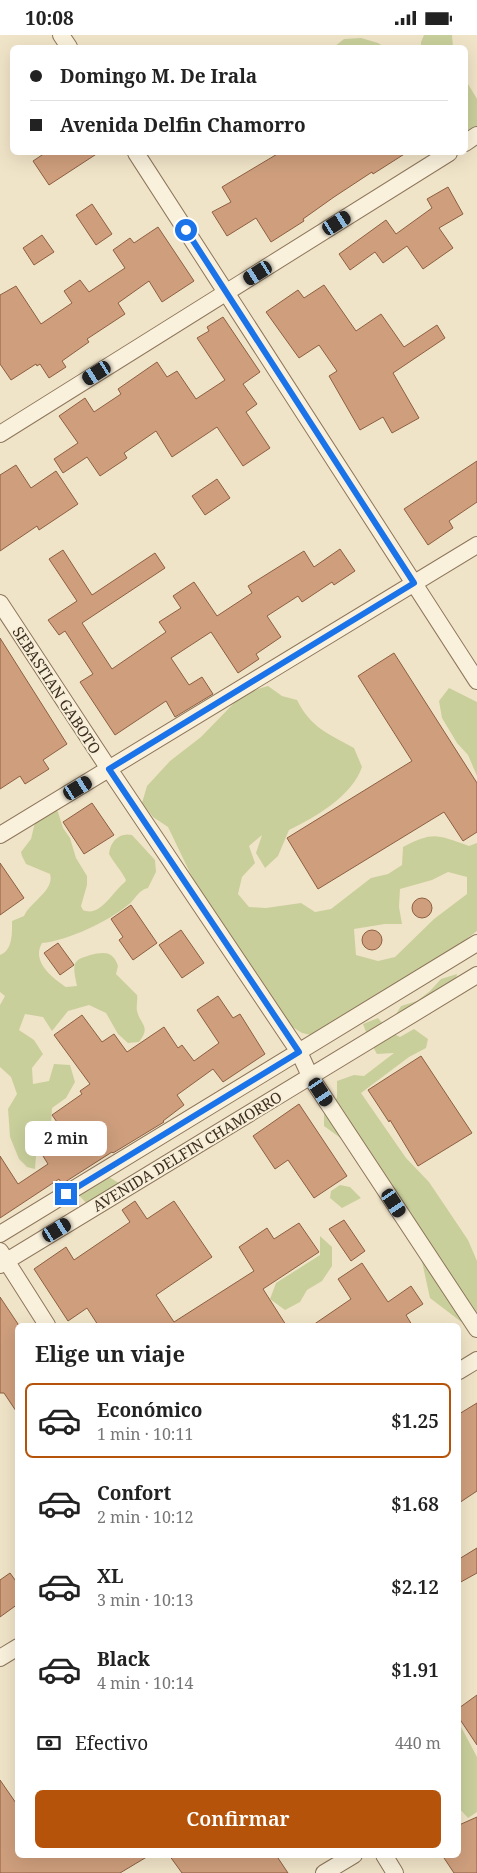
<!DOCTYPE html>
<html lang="es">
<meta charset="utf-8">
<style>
body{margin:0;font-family:"Noto Serif",serif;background:#f6f6f6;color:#222;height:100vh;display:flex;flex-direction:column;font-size:19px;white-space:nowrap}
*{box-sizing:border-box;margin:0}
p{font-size:16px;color:#767676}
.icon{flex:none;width:28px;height:28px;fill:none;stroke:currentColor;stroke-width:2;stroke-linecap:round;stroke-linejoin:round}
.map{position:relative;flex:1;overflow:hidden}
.side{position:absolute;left:15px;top:1288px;width:446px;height:535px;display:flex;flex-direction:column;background:#fff;border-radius:8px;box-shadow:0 5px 20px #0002}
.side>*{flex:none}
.banner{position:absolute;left:10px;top:10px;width:458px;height:110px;border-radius:8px;box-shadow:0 5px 20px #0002;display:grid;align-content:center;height:110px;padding:0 20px;background:#fff}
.end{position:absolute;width:22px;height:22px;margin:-11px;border:6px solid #1a73e8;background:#fff;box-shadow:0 0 0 2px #fff}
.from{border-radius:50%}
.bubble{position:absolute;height:35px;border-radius:8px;background:#fff;box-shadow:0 5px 20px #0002;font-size:16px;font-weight:600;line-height:35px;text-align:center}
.car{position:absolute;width:15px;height:30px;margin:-15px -8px;border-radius:6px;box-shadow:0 0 4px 1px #0007;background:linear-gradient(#222 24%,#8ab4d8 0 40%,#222 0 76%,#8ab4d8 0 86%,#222 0)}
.banner b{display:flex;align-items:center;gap:18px;height:48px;font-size:19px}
.banner b+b{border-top:1px solid #e0e0e0}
.banner i{width:12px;height:12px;background:#222}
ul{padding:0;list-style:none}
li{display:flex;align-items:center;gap:15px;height:75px;margin:0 10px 8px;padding:0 10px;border:2px solid transparent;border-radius:8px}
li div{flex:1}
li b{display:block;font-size:19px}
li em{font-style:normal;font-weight:600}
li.active{border-color:#b45309}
li>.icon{width:45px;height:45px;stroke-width:1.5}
h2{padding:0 20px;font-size:22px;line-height:60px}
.pay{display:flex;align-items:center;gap:12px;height:55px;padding:0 20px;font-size:19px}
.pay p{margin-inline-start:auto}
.cta{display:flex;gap:10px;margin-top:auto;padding:10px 20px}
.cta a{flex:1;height:58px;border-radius:8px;background:#b45309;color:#fff;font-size:20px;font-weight:600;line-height:58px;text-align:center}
.status{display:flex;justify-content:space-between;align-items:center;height:35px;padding:0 25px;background:#fff;direction:ltr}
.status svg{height:14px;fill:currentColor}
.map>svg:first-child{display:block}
.green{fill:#c9cf9b;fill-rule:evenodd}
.building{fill:#cf9f7d;stroke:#8d5f41}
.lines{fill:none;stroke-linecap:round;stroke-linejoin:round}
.street-casing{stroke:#8d765c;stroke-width:18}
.street{stroke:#faf1dc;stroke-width:16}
.route{stroke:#1a73e8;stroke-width:6}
.labels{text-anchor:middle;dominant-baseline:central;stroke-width:4;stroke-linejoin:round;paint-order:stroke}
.street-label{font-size:15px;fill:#3d2e20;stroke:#f7eed8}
</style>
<div class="status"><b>10:08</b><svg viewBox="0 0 49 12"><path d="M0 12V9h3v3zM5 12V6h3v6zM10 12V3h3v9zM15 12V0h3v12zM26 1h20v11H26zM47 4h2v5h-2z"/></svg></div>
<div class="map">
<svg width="477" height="1838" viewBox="0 0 477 1838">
<rect width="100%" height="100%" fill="#f0e4c8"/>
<path class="green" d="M424 0H452L453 12H421V7Z
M361 3 378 8 384 12H334L344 4Z
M465 44 477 64V101L465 106Z
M268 651 282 661 297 665C311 693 329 699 354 713L362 732C352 761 316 782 289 795L278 821 265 833 256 818 262 800 249 811 255 828 242 842 238 859 249 872 266 873 301 868 315 877 331 874 371 843 388 839 402 830 403 812C434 796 437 800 469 811L477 808V896L465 905 412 954 320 1002 302 998 272 979 192 842 168 792 153 782 142 768 147 751 170 726 201 702 237 665 251 656ZM448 837 467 842V859L434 884 395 922 378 926 356 920 354 894 385 889H402L399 872 400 854 432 845Z
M449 653 477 667V741L468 720 457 708 442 683 439 666Z
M54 770 58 777 63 793 70 803 76 823 87 841V850L81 871 83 875C100 883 113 856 125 847L126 845C121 835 114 828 109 819 110 807 119 797 132 800L155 825 156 837 148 853C138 855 136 864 128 870 109 886 67 906 42 908 31 927 53 943 66 952L77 951C76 945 72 932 76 927 79 923 85 922 90 920 103 917 113 915 118 931L116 939 137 960C138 965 136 971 137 976 141 991 151 991 139 1007L128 1008 118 999 106 978 89 970 68 976 52 996 43 982 25 979 19 995 34 1005 43 1019 32 1033 33 1049 49 1046 54 1029 70 1030 75 1047 66 1063 52 1073 50 1108 36 1121 35 1134 27 1132 19 1124 10 1102 8 1074 17 1059 11 1042 0 1032V970L5 961 0 957V920C13 915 12 898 12 886L24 881C30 867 55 855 50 839L26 829 22 821 21 817 31 804 36 783Z
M457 939 454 957 392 986 401 971 417 966 430 956 441 944Z
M378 983 390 997 400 1002 414 994 428 1004 426 1013 409 1022 361 1058 406 1123 429 1147 468 1205 477 1226V1299L430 1263 415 1195 357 1115 324 1091V1073L337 1063V1046L354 1040 364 1041 394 1018 377 1019 369 1005 363 989Z
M104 1139 119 1148 118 1156 88 1170 76 1157Z
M340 1150 350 1152 361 1163 342 1173 330 1163 331 1156Z
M320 1201 332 1212V1231L322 1246 307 1255 300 1267 285 1275 270 1264 276 1248 320 1220Z
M459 1688 477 1722V1777L468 1783 459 1773Z"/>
<path class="building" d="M45 118H98L49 150 33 126Z
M279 118H406L373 139 372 137 334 162 303 184 304 186 271 207 256 183 227 201 212 177 231 167 222 152Z
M448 152 463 179 439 193 453 213 423 234 407 211 383 228 375 217 350 235 339 219 386 185 396 199 432 173 427 164Z
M92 169 112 199 96 210 76 180Z
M158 192 194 246 162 267 149 246 118 268 125 279 87 304 89 307 62 326 66 332 49 343 40 329 37 331 36 329 11 345 0 329V260L16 251 41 289 72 268 64 256 80 245 89 257 125 233 113 215 130 203 134 208Z
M42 200 54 217 34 230 23 213Z
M324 250 356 296 381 279 404 312 437 290 445 303 393 338 419 383 392 398 383 382 360 395 329 341 337 336 319 310 299 323 266 277 298 255 304 263Z
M223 282 260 337 243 349 257 369 246 377 270 413 243 431 217 392 172 422 156 396 124 418 127 423 100 441 87 422 63 438 54 424 78 408 59 381 85 363 94 377 121 359 118 354 157 327 167 342 177 336 196 364 225 345 197 303 209 296 207 292Z
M477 426V467L449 486 453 493 428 510 404 474Z
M16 430 31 453 56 436 78 469 39 495 37 491 0 516V440Z
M217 444 230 463 205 480 192 461Z
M340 514 355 536 334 550 332 547 302 567 298 561 267 581 281 602 256 619 259 624 238 638 211 597 171 623 189 650 202 642 213 659 175 682 166 666 115 700 80 647 93 639 65 596 59 600 48 585 77 566 49 524 63 515 92 560 155 518 165 533 82 588 112 634 166 597 159 587 181 573 173 561 194 547 217 581 252 558 248 551 304 516 314 532Z
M0 603 67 709 43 725 49 734 25 749 20 741 0 754Z
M394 618 477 748V797L463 806 444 777 318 854 287 803 412 726 358 641Z
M92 768 114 800 84 819 63 787Z
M0 828 24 863 0 880Z
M412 873a10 10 0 1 1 20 0a10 10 0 1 1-20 0Z
M131 870 157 908 133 925 119 905 123 902 111 884Z
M362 905a10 10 0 1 1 20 0a10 10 0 1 1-20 0Z
M181 895 204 928 182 943 159 910Z
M58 908 74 930 60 940 44 918Z
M218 961 233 983 240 979 265 1019 223 1047 213 1034 177 1060 184 1070 163 1086 164 1087 113 1118 112 1117 62 1149 59 1144 0 1183V1121L18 1149 48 1129 43 1121 69 1104 52 1080 82 1059 80 1056 90 1049 54 1000 82 980 102 1007 114 999 127 1017 164 992 178 1013 182 1010 194 1026 219 1008 197 975Z
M421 1021 472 1098 418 1131 390 1085 389 1087 368 1055Z
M299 1069 347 1141 314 1163 288 1125 275 1134 253 1101Z
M135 1166 147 1184 174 1166 212 1222 156 1260 174 1287 254 1236 239 1212 267 1193 274 1204 299 1188 319 1217 263 1254 286 1290H98L87 1273 68 1286 34 1234 66 1212 74 1225 130 1187 122 1175Z
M344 1185 365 1216 351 1226 329 1194Z
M362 1228 388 1267 411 1251 423 1269 406 1280 412 1290H313L351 1264 338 1244Z
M0 1262 18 1289V1379L4 1358H0Z
M477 1368V1456L459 1468V1379Z
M477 1513V1538L459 1548V1524Z
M10 1538 18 1549V1569L0 1582V1545Z
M477 1660V1710L459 1683V1673Z
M0 1745 18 1771V1820H150L120 1838H0Z
M477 1782V1838H454L442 1820H459V1790Z
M169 1820H276L288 1838H182Z"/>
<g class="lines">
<g class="street-casing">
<path id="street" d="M61 0 69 12
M465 108 477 100
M136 118 477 646
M0 399 449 118
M0 568 109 734 299 1017 310 1041 477 1294
M0 800 477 510
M0 1199 477 908
M0 1216 47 1290
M0 1230 477 940
M459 1336 477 1325
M0 1623 18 1612
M384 1820 395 1838
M324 1838 354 1820"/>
</g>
<use href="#street" class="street"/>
</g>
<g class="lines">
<path class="route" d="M66 1159 299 1017 109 734 414 548 186 195"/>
</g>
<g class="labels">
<g class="street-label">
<text transform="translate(57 655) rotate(57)">SEBASTIAN GABOTO</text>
<text transform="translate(187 1116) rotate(-31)">AVENIDA DELFIN CHAMORRO</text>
</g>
</g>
</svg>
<i class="end from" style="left:186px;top:195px"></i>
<i class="end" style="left:66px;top:1159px"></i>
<div class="bubble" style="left:25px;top:1086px;width:82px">2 min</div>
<i class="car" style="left:337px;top:188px;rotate:58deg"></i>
<i class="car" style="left:258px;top:238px;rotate:238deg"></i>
<i class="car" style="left:97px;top:338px;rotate:238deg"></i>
<i class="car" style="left:78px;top:753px;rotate:59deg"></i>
<i class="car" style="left:321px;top:1057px;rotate:147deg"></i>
<i class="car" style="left:394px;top:1168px;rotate:147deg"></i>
<i class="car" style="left:57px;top:1195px;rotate:59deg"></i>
<div class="banner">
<b><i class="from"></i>Domingo M. De Irala</b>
<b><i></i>Avenida Delfin Chamorro</b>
</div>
<section class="side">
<h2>Elige un viaje</h2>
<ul>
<li class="active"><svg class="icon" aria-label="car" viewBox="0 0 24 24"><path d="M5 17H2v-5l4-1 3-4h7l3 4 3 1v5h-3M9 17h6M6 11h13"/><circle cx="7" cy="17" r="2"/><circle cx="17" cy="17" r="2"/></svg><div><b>Económico</b><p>1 min · 10:11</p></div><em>$1.25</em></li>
<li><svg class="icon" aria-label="car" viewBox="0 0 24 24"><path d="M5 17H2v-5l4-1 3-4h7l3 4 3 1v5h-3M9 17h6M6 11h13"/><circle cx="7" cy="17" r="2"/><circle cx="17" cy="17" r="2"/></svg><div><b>Confort</b><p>2 min · 10:12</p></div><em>$1.68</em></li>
<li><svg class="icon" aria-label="car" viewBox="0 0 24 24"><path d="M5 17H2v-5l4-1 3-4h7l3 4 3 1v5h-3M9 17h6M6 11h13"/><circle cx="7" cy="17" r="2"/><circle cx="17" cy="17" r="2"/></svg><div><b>XL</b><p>3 min · 10:13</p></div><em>$2.12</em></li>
<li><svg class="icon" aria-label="car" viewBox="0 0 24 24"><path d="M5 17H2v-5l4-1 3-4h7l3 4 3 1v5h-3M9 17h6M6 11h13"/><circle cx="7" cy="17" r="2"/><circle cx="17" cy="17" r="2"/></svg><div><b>Black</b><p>4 min · 10:14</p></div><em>$1.91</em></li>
</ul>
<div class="pay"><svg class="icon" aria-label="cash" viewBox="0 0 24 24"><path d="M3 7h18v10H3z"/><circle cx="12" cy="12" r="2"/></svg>Efectivo<p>440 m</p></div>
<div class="cta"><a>Confirmar</a></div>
</section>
</div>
